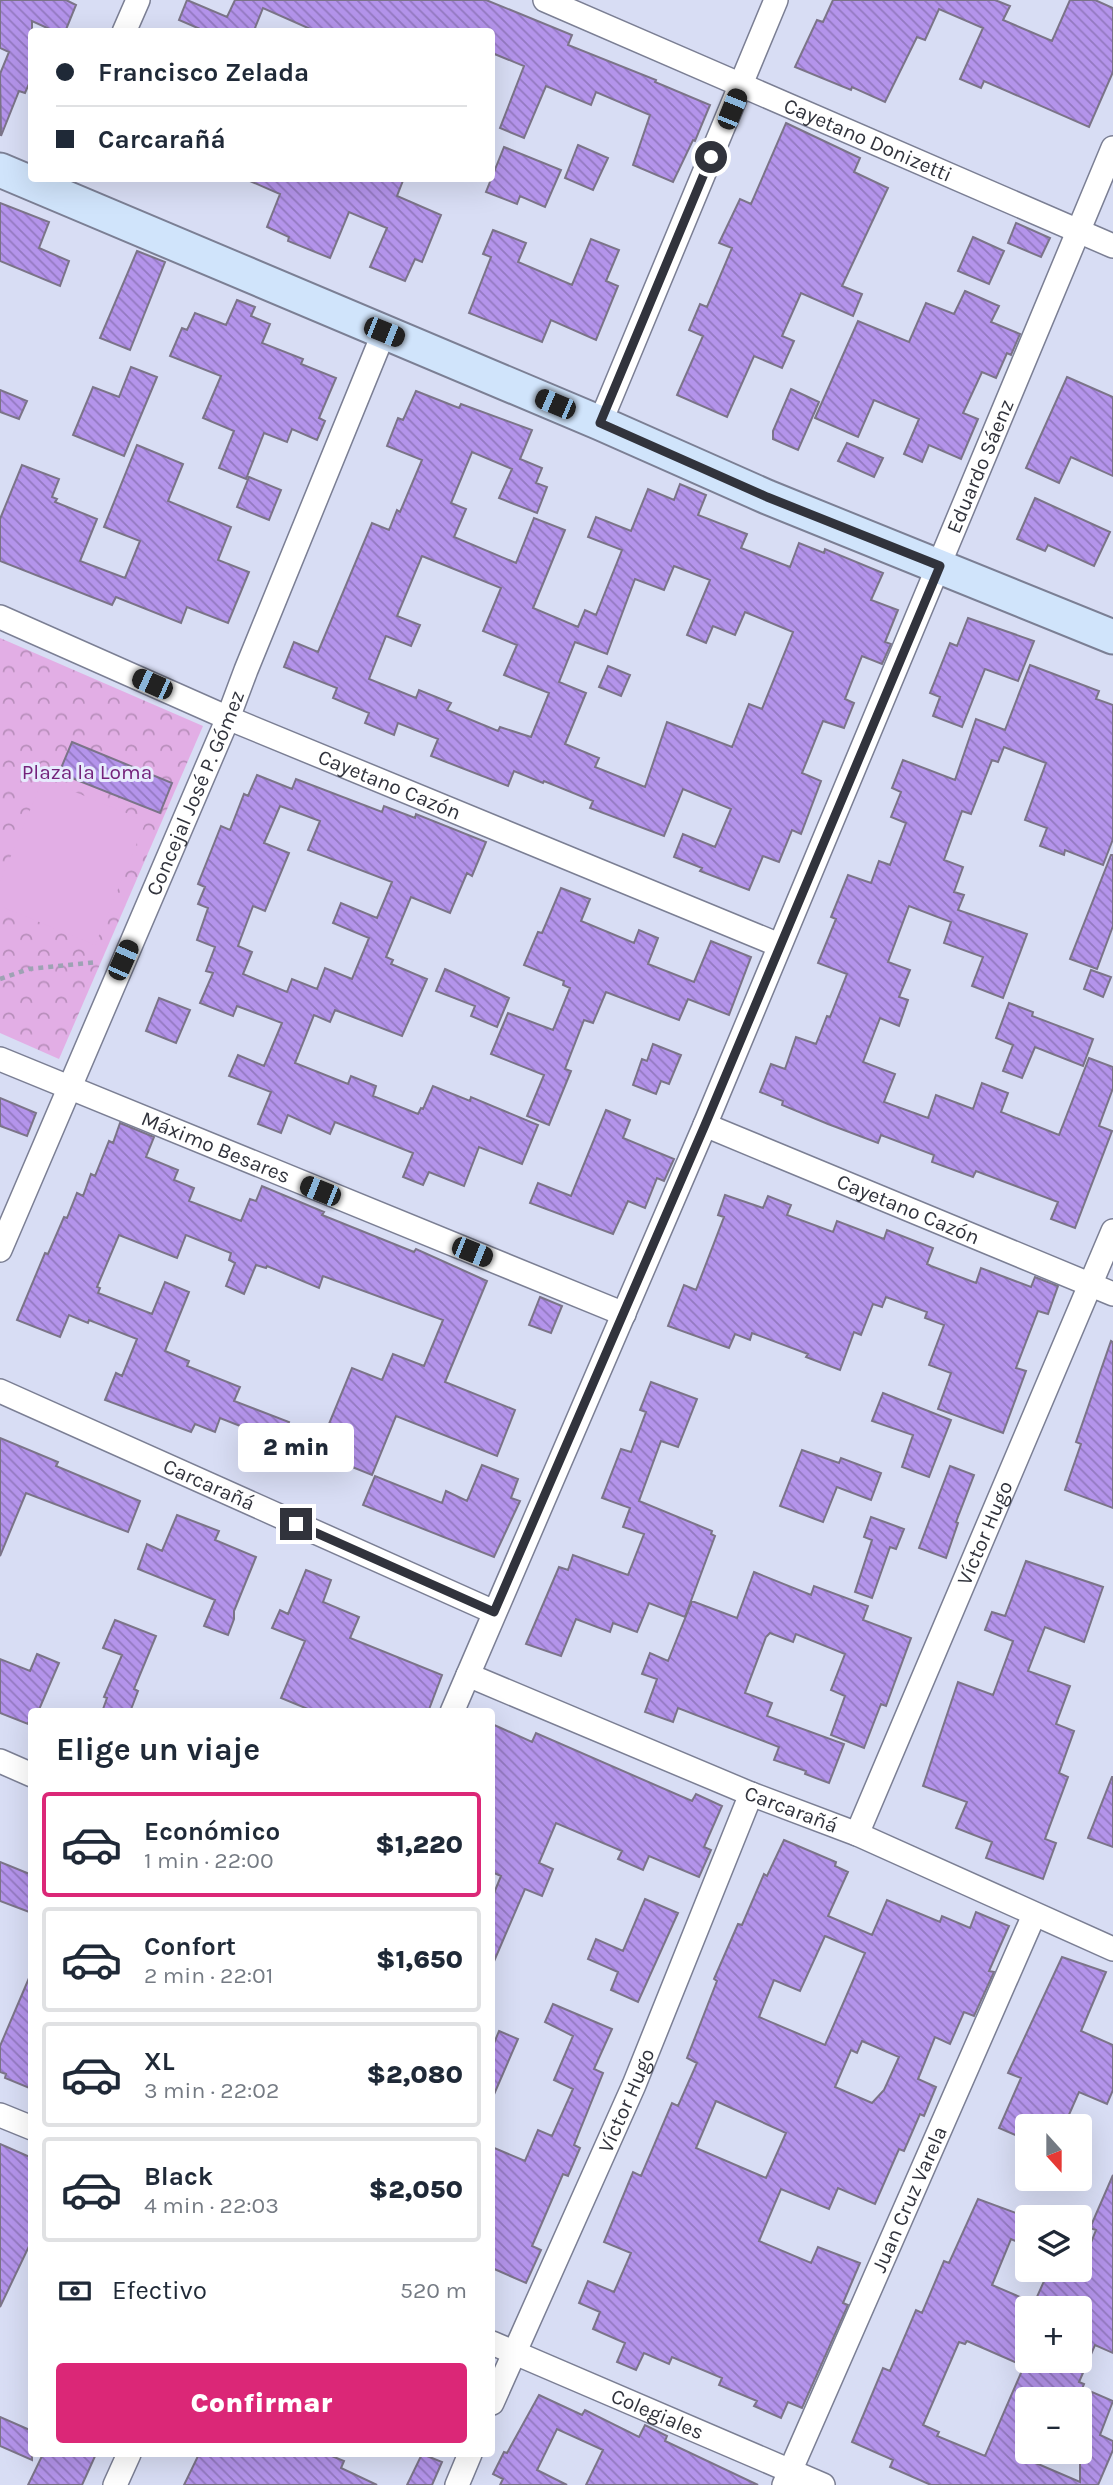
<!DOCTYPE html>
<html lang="es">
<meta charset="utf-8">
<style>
body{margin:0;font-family:Karla,sans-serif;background:#f2f2f3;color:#1f2937;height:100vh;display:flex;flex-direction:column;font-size:26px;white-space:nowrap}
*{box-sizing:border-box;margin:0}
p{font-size:23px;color:#747a83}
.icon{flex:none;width:38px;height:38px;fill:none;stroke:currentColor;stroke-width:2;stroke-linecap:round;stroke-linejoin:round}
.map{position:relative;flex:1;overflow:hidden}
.details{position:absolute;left:28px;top:1708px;width:467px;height:749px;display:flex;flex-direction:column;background:#fff;border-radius:7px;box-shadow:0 7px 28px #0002}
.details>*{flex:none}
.banner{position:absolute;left:28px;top:28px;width:467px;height:154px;border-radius:7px;box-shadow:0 7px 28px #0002;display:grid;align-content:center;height:154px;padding:0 28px;background:#fff}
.needle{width:46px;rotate:159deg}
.controls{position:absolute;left:1015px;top:2114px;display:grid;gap:14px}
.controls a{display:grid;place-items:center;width:77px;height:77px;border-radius:7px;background:#fff;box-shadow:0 7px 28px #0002;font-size:35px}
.end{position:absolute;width:32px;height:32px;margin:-16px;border:9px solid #31333c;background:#fff;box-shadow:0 0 0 4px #fff}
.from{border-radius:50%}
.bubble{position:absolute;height:49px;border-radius:7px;background:#fff;box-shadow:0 7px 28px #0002;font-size:23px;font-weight:800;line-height:49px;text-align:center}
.car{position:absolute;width:21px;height:42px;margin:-21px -10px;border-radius:9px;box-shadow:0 0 5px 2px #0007;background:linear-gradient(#222 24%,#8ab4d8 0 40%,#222 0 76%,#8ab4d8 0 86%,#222 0)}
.banner b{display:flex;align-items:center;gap:24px;height:66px;font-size:26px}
.banner b+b{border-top:2px solid #e0e1e3}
.banner i{width:18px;height:18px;background:#1f2937}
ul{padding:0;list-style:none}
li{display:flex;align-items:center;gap:21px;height:105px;margin:0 14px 10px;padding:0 14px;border:4px solid #e0e1e3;border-radius:7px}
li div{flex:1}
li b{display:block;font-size:26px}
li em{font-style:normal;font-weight:800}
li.on{border-color:#db2777}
li>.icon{width:63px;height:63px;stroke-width:1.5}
h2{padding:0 28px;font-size:32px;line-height:84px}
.pay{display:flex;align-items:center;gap:18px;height:77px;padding:0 28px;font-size:26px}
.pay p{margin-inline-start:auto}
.action{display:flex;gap:14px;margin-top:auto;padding:14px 28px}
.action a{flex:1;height:80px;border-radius:7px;background:#db2777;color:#fff;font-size:28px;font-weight:800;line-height:80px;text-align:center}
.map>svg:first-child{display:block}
.forest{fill:url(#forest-crowns)}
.pitch{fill:#e2aee5}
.building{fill:url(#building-back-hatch);stroke:#7b7488;stroke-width:2;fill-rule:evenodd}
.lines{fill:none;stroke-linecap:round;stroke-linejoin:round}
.street-casing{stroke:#7b7f94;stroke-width:26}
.secondary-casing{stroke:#7b7f94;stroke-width:37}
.path{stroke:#9ea2b4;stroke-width:4.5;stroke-dasharray:5 5;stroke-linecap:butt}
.street{stroke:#fff;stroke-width:23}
.secondary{stroke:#d0e4fb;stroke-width:33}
.route{stroke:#31333c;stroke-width:9}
.labels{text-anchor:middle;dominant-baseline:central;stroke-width:6;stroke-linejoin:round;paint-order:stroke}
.street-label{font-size:21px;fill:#31333c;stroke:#e7ebfd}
.park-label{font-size:21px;fill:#74227b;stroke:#e7ebfd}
</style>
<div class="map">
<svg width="1113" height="2485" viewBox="0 0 1113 2485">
<defs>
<pattern id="forest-crowns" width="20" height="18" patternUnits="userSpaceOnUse" patternTransform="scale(1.75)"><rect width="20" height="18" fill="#e2aee5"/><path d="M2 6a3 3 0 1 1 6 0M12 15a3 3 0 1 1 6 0" fill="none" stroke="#b88ebb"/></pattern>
<pattern id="building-back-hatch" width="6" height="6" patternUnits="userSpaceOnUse" patternTransform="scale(1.75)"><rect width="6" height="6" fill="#b494eb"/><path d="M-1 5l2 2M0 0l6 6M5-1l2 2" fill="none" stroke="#9379c0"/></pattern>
</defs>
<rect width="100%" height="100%" fill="#d8ddf4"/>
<path class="forest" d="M0 638 203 726 59 1059 0 1033Z"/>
<path class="pitch" d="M43 779 146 821 95 945 0 906V882Z"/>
<path class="building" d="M0 0H66L76 5 65 32H56L32 21V77L25 93 19 91 1 136 0 74 9 52 0 48Z
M187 0 227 17 235 0H486L572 35 568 45 656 80 655 82 710 105 695 141 693 140 673 182 633 165 650 115 596 92 591 105 546 86 524 138 500 128 524 66 492 53V32H317L263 8 255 28 261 32H207L179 20Z
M833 0H995L1010 6 1003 20 1052 41 1070 0H1095L1113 8V72L1089 127 984 81 981 88 960 79 983 28 939 9 925 40 917 37 885 102 852 87 851 90 795 67 817 20 823 22Z
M786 123 860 158 854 172 888 188 842 286 862 294 853 316 801 293 782 336 794 341 782 368 754 356 727 417 677 395 703 336 689 330 700 304 707 307 732 248 719 243 740 199 751 204Z
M578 145 608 158 593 190 565 178Z
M504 147 561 170 545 207 520 196 517 204 486 192Z
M243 178H404L397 196 441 215 422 262 415 259 405 281 370 267 387 228 349 212 330 258 288 241 289 237 267 227 280 194Z
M0 203 49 222 39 248 69 261 60 286 0 261Z
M1016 223 1050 238 1041 257 1008 243Z
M493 230 526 243 518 262 572 285 591 239 619 250 606 281 618 286 596 340 551 320 542 342 469 313 491 257 483 254Z
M973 237 1004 251 989 284 958 271Z
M137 251 165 262 130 350 100 338Z
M965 291 999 306 991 322 1020 334 1011 355 1007 353 996 378 982 372 963 413 978 419 961 459 929 445 922 462 904 454 919 419 874 400 858 437 815 418 858 321 909 342 926 303 954 314Z
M237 300 255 307 251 316 270 324 262 343 303 359 301 364 336 378 319 418 325 421 317 440 292 429 287 442 264 433 246 479 219 468 234 431 203 418 221 376 170 356 182 328 187 330 195 313 226 325Z
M131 367 157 377 124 456 73 435 93 387 119 397Z
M1067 377 1113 397V476L1071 457 1059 483 1026 468Z
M791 389 819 402 798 450 773 439V431Z
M0 390 27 401 19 419 0 412Z
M416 391 459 408 461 404 532 430 520 459 542 468 536 483 547 487 537 513 499 498 512 469 472 452 451 503 466 509 454 537 516 563 534 518 565 530 533 608 578 627 585 610 596 615 622 550 588 537 596 517 631 531 648 489 674 500 680 484 706 495 698 515 747 534 741 548 790 567 799 543 824 553 825 549 883 573 871 600 898 610 885 642 891 644 882 664 862 656 845 699 854 703 844 728 823 721 802 773 821 781 801 834 792 830 779 862 763 856 749 890 700 871 702 868 674 857 683 834 715 847 731 809 683 789 664 836 590 808 593 801 544 781 543 783 514 771 508 786 431 756 438 739 398 723 394 735 365 723 369 713 333 698 337 688 284 667 294 642 318 652 372 523 389 530 397 510 400 512 422 460 387 446 398 418 403 420ZM422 556 501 588 483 631 517 645 504 675 549 693 531 737 500 727 498 731 447 710 451 703 419 690 416 698 369 679 386 636 411 646 420 625 397 616ZM674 566 710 580 687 635 706 643 713 626 735 635 745 612 793 632 762 709 749 704 732 747 667 722 645 787 595 767 599 758 565 744 586 693 559 682 575 642 607 654 635 579 664 590Z
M847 443 883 458 874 477 838 461Z
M137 445 183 464 168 501 231 527 218 560 249 572 228 623 187 607 181 623 116 597 112 605 0 561V519L22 465 59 479 52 497 57 499 55 502 97 519 80 561 125 578 140 541 104 527Z
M249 477 281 490 269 520 237 507Z
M1035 498 1110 532 1094 566 1048 545 1045 551 1017 539Z
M968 618 1034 641 1018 681 985 669 962 727 933 716 940 697 930 693 950 643 957 646Z
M1030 665 1099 691 1096 699 1113 705V839L1103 865 1065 850 1064 855 1040 846 1047 828 1025 820 1046 763 1004 747 998 762 992 760 971 814 962 811 944 860 963 867 954 892 964 895 958 910 1027 934 1003 998 972 986 983 957 944 943 951 922 909 906 888 962 910 970 899 997 908 1000 899 1026 880 1018 863 1062 895 1074 884 1102 928 1118 936 1095 973 1109 982 1083 1008 1093 1001 1112 1059 1135 1089 1058 1113 1067V1088L1099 1126 1112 1131 1075 1228 1051 1219 1058 1202 976 1171 973 1177 932 1162 934 1155 881 1135 878 1143 828 1124 782 1105 783 1101 760 1092 771 1064 785 1069 796 1037 816 1044 827 1016 830 1017 847 974 818 963 836 919 831 917 848 875 871 883 879 861 890 865 906 823 891 817 901 792 892 788 903 760 955 780 976 719 1005 730Z
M608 666 630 675 621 696 599 687Z
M72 742 172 783 160 813 59 773Z
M257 775 292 789 296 779 382 812 384 806 415 818 416 814 486 842 472 876 467 873 450 913 411 897 386 957 393 960 391 964 427 979 402 1036 335 1010 330 1022 314 1015 295 1063 348 1084 351 1076 376 1086 373 1096 418 1114 421 1108 423 1109 433 1086 470 1101 471 1097 538 1125 522 1164 479 1147 464 1186 429 1172 423 1185 403 1177 413 1153 335 1122 330 1134 288 1115 281 1133 258 1124 271 1092 229 1076 238 1055 264 1066 282 1023 237 1006 233 1016 200 1003 213 973 206 971 215 947 197 940 208 908 198 904 205 887 198 884 221 826 230 830 244 794 248 796ZM280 806 320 821 308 850 392 882 377 918 341 903 333 923 369 938 352 979 325 968 317 989 292 979 287 992 243 974 252 952 238 946 253 906 265 911 289 853 264 843Z
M1111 855H1113V926L1097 969 1070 959Z
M561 888 590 899 581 921 634 943 639 930 658 938 648 964 694 982 711 941 751 957 729 1015 688 999 679 1020 606 992 593 1023 584 1020 565 1069 571 1071 549 1125 527 1116 544 1075 491 1054 508 1013 553 1030 570 988 563 985 564 981 524 965 538 932 542 933Z
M445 969 509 998 497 1027 471 1016 475 1006 436 991Z
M1091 970 1111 977 1103 997 1084 989Z
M159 998 190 1010 176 1043 146 1031Z
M1009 1003 1033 1012 1032 1016 1093 1039 1083 1066 1035 1047 1022 1078 1003 1071 1013 1045 996 1038Z
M653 1044 681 1055 669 1084 661 1081 656 1094 633 1085 642 1059 647 1061Z
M0 1098 36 1113 27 1136 0 1126Z
M606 1110 630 1120 623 1138 674 1159 664 1181 657 1178 645 1208 628 1201 613 1234 530 1203 538 1183 571 1196Z
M120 1123 154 1137 146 1157 178 1170 174 1180 194 1188 189 1201 241 1221 250 1199 256 1201 262 1186 324 1212 322 1215 414 1252 416 1249 487 1281 445 1382 515 1410 497 1456 396 1416 372 1475 317 1453 352 1368 382 1380 393 1354 424 1366 443 1320 323 1276 319 1288 267 1266 266 1268 256 1265 244 1294 226 1286 235 1263 229 1260 231 1253 186 1235 177 1258 119 1235 97 1287 100 1288 98 1293 152 1314 165 1282 189 1292 165 1351 189 1361 187 1366 240 1387 234 1401 289 1422 281 1442 220 1418 215 1432 195 1424 191 1432 105 1400 116 1373 122 1376 137 1339 89 1320 88 1323 69 1315 60 1337 17 1320 45 1253 48 1254 64 1217 67 1218 77 1193 83 1196 91 1174 95 1176 109 1141 113 1143Z
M725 1195 763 1208 768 1196 791 1205 787 1215 833 1232 837 1221 884 1239 887 1230 933 1248 927 1264 931 1266 976 1283 981 1268 1031 1287 1035 1277 1058 1286 1048 1314 1038 1311 1016 1368 1026 1371 1003 1433 938 1409 951 1373 929 1365 944 1325 925 1318 927 1312 886 1297 882 1307 873 1304 861 1335 854 1332 840 1370 806 1357 808 1354 752 1333 750 1340 735 1334 729 1348 668 1326 684 1285 696 1290 724 1217 718 1215Z
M540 1297 562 1306 551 1333 529 1325Z
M1111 1341 1113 1342V1508L1065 1490 1081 1444 1076 1442Z
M651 1382 697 1399 678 1447 661 1441 639 1501 712 1531 711 1534 715 1536 685 1617 649 1603 637 1632 613 1623 610 1632 576 1619 561 1656 526 1644 559 1567 568 1570 573 1555 628 1575 644 1534 623 1527 630 1508 602 1498 621 1449 631 1452 646 1412 640 1410Z
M883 1393 951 1420 929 1477 902 1467 913 1435 872 1421Z
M0 1438 58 1462 56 1466 140 1501 128 1532 26 1493 0 1556Z
M802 1450 839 1463 841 1458 881 1473 871 1500 837 1487 823 1522 780 1506Z
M482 1465 518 1479 511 1498 520 1501 494 1557 363 1505 375 1476 442 1503 446 1491 467 1501Z
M950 1466 974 1475 956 1522 958 1523 946 1558 919 1548Z
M177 1515 219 1531 215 1540 256 1557 234 1611V1619L228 1635 204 1626 215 1600 138 1569 147 1544 162 1551Z
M871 1517 904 1529 896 1549 890 1547 872 1598 855 1592 872 1540 864 1537Z
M1026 1561 1103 1587 1084 1642 1045 1627 1028 1671 1070 1686 1056 1724 1074 1731 1059 1773 1068 1777 1045 1839 1056 1843 1043 1879 986 1858 992 1842 956 1828 967 1802 923 1786 958 1682 993 1695 1013 1641 985 1630 992 1612 1005 1616Z
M306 1570 331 1580 323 1602 359 1617 350 1638 442 1675 428 1712H315L281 1698 305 1641 272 1628 280 1610 288 1614Z
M754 1572 811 1595 814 1586 868 1606 863 1620 911 1638 886 1706 881 1704 864 1748 831 1735 845 1696 831 1690 845 1654 796 1634 793 1642 770 1633 766 1637 745 1693 772 1703 767 1716 844 1744 829 1783 805 1774 806 1771 774 1760 779 1747 678 1708 673 1722 645 1712 657 1679 642 1674 650 1653 668 1661 692 1601 737 1618Z
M115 1620 156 1636 134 1689 138 1691 130 1712H102L107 1698 104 1697 122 1655 103 1648Z
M37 1654 59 1663 38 1712H32L28 1724 0 1713V1659L30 1671Z
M492 1724 532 1742 536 1733 692 1801 696 1794 722 1806 704 1847 711 1850 699 1877 649 1856 643 1870 618 1859 622 1851 556 1823 539 1863 553 1869 542 1896 525 1889 492 1966V1898L501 1876 492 1872Z
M1112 1777H1113V1847L1088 1838Z
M784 1840 836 1862 835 1866 848 1872 828 1916 872 1935 887 1900 940 1922 942 1916 970 1928 976 1912 1009 1926 989 1971 994 1972 974 2016 964 2012 950 2044 935 2037 918 2079 936 2087 924 2116 920 2114 904 2151 899 2149 875 2204 838 2188 829 2209 781 2189 759 2241 811 2263 818 2247 860 2263 843 2303 848 2305 802 2408 788 2402 781 2418 754 2406 757 2401 719 2385 722 2378 672 2357 669 2364 644 2353 636 2370 617 2362 625 2343 593 2329 600 2312 579 2303 588 2281 614 2292 631 2253 604 2242 633 2172 641 2176 672 2103 678 2106 697 2063 687 2058 717 1981 714 1979 738 1924 742 1925 764 1874 767 1876ZM825 1936 865 1953 825 2045 759 2017 774 1980 800 1991ZM862 2041 899 2057 884 2090 872 2103 835 2087 851 2050 857 2053ZM716 2101 786 2133 766 2178 696 2148Z
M0 1862 32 1875V1913L0 1901Z
M645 1899 678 1913 638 2002 611 1990 618 1972 588 1959 596 1939 623 1951Z
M1062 1957 1106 1972 1081 2031 1113 2045V2090L1107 2104 1079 2092 1064 2126H1027V2140L999 2128 1021 2078 1008 2073Z
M32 1971V2089L5 2078 6 2074 0 2072V2046Z
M553 2004 612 2029 594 2069 603 2073 574 2145 580 2148 568 2176 563 2174 532 2246 541 2250 526 2283 492 2268V2147L525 2161 538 2130 552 2136 573 2089 554 2080 573 2036 545 2022Z
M499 2031 518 2039 492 2099V2048Z
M0 2144 32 2158V2240L0 2307Z
M1113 2175V2353L1095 2345 1079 2382 1084 2384 1078 2399H1027V2432L1017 2455 1080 2482V2420L1092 2392 1113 2401 1100 2435 1113 2441V2450L1098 2485H931L890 2467 893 2460 852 2442 883 2368 890 2371 916 2310 922 2313 944 2261 949 2263 978 2199 1027 2217V2246L1011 2239 992 2285 1027 2300V2361H1080V2308H1032L1049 2270H1080L1096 2230 1090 2228ZM967 2341 1024 2366 985 2456 937 2436 939 2432 923 2425 959 2342 965 2344Z
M539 2395 582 2415 585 2410 639 2437 645 2425 667 2436 665 2441 758 2485H586L603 2450 557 2429 537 2470 567 2485H500L503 2479 493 2474 504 2452 507 2453Z
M0 2417 32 2431V2460L0 2446Z
M43 2454H96L82 2485H28Z
M199 2454H327L344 2461 341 2468 377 2485H184Z
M422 2454 442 2462 432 2485H407Z"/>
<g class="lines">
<g class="street-casing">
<g id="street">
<path id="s1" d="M545 0 1113 246"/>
<path d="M124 32 138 0"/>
<path d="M600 423 776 0"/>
<path id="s2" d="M0 617 228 718 779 945"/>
<path id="s3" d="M0 1059 624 1314"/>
<path id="s4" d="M705 1125 1113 1294"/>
<path id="s5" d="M0 1250 228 718 246 670 384 332"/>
<path id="s6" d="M0 1391 494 1612"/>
<path id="s7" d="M468 1675 751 1794 857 1834 1113 1949"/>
<path id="s8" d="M452 1712 705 1125 1113 148"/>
<path d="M0 1761 32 1775"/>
<path id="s9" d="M857 1834 1113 1231"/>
<path d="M0 2115 32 2128"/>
<path id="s10" d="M492 2343 823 2485"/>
<path id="s11" d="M492 2403 634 2085 751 1794"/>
<path d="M115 2485 129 2454"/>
<path d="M457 2485 470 2454"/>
<path id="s12" d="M784 2485 1034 1915"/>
</g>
</g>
<g class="secondary-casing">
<path id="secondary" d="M0 170 600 423 767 497 1113 637"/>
</g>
<path class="path" d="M0 979 29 969 98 962"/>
<use href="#street" class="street"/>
<use href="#secondary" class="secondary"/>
</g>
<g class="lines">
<path class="route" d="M296 1524 494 1612 705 1125 940 566 767 497 600 423 711 157"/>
</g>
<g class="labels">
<g class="street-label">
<text stroke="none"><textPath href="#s1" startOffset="352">Cayetano Donizetti</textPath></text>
<text stroke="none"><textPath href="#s8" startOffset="1353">Eduardo Sáenz</textPath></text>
<text stroke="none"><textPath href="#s2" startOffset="424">Cayetano Cazón</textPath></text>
<text stroke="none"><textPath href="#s5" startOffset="497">Concejal José P. Gómez</textPath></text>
<text stroke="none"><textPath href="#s3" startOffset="233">Máximo Besares</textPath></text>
<text stroke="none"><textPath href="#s4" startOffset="220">Cayetano Cazón</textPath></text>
<text stroke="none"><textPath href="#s6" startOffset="229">Carcarañá</textPath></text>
<text stroke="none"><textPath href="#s9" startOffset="327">Víctor Hugo</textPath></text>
<text stroke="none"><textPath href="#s7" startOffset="350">Carcarañá</textPath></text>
<text stroke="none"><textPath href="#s11" startOffset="331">Víctor Hugo</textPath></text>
<text stroke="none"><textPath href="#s12" startOffset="312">Juan Cruz Varela</textPath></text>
<text stroke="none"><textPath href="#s10" startOffset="180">Colegiales</textPath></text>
</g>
<g class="park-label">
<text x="87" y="772">Plaza la Loma</text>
</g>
</g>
</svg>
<div class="controls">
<a><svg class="needle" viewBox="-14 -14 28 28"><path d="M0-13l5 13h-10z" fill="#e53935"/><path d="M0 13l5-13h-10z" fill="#747a83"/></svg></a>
<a><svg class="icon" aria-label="layers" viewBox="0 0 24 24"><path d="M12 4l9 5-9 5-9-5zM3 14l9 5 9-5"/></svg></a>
<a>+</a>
<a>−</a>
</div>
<i class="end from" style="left:711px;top:157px"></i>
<i class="end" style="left:296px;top:1524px"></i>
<div class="bubble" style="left:238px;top:1423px;width:116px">2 min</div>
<i class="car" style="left:732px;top:109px;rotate:22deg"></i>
<i class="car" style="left:384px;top:332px;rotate:112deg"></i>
<i class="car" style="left:555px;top:404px;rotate:293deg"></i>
<i class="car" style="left:152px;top:684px;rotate:294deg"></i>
<i class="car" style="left:123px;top:960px;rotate:24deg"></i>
<i class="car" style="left:320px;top:1191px;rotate:292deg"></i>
<i class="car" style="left:472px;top:1252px;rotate:112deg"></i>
<div class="banner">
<b><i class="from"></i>Francisco Zelada</b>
<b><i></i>Carcarañá</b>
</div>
<section class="details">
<h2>Elige un viaje</h2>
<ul>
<li class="on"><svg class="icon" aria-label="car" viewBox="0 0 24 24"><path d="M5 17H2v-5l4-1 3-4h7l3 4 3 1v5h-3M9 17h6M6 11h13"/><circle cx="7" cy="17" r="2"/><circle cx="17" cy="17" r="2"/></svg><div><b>Económico</b><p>1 min · 22:00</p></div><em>$1,220</em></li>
<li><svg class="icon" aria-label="car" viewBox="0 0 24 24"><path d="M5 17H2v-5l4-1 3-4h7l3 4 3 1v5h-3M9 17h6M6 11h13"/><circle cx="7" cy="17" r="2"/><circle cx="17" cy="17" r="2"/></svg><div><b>Confort</b><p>2 min · 22:01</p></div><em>$1,650</em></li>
<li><svg class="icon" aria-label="car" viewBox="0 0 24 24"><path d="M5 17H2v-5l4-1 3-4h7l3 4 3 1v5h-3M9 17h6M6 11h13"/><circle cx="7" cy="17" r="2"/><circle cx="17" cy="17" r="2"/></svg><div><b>XL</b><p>3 min · 22:02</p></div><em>$2,080</em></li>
<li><svg class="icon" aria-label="car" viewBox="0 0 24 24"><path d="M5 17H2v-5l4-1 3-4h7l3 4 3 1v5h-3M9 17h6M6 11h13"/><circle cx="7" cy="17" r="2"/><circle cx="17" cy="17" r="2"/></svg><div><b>Black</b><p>4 min · 22:03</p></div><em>$2,050</em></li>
</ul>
<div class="pay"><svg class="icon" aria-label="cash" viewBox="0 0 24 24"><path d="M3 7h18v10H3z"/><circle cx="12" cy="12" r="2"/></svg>Efectivo<p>520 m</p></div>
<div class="action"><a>Confirmar</a></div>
</section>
</div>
